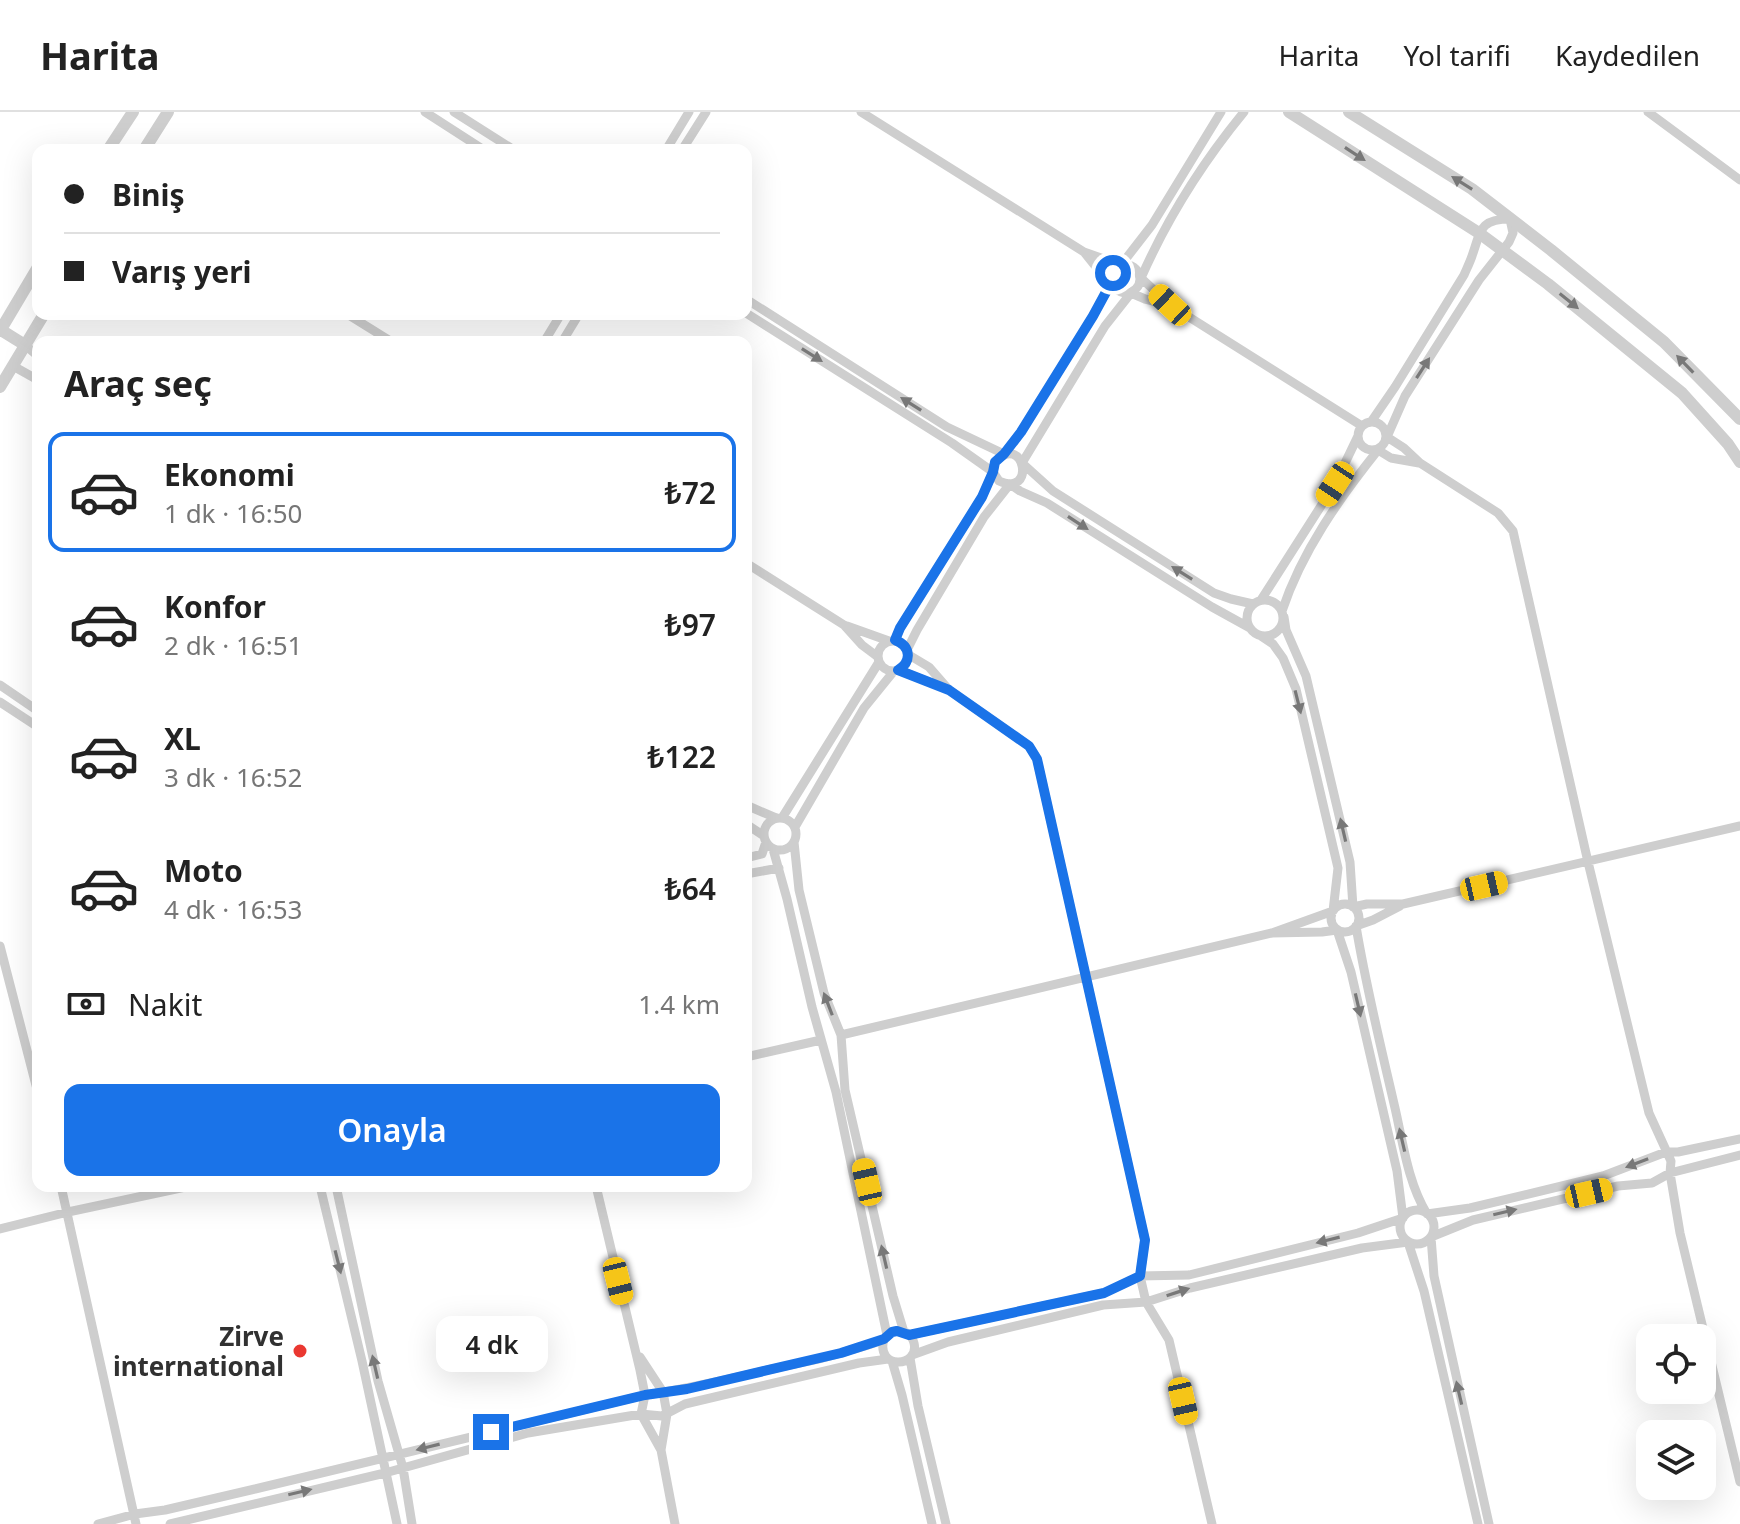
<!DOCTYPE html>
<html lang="tr">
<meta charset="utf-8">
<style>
body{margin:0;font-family:"Noto Sans",sans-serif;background:#f2f2f2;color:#222;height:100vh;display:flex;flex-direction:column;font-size:30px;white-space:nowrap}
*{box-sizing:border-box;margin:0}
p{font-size:26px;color:#767676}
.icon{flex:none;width:44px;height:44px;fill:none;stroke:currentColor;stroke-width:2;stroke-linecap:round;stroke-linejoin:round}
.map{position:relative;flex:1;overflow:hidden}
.drawer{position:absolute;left:32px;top:224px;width:720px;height:856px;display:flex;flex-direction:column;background:#fff;border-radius:16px;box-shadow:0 8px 32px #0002}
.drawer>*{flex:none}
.hud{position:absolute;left:32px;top:32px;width:720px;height:176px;border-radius:16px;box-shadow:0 8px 32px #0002;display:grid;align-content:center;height:176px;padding:0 32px;background:#fff}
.controls{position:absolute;left:1636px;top:1212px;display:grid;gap:16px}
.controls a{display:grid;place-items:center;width:80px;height:80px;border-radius:16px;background:#fff;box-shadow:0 8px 32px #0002;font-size:40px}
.end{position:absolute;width:36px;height:36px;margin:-18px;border:10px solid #1a73e8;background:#fff;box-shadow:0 0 0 4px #fff}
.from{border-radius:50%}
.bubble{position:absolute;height:56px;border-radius:16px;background:#fff;box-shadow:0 8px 32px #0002;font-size:26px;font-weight:600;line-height:56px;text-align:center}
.car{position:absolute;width:24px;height:48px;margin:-24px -12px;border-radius:10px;box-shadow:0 0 6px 2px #0007;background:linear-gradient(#f5c518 24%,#345 0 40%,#f5c518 0 76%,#345 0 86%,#f5c518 0)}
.hud b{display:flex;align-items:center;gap:28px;height:76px;font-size:30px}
.hud b+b{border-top:2px solid #e0e0e0}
.hud i{width:20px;height:20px;background:#222}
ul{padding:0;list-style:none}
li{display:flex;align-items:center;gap:24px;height:120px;margin:0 16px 12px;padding:0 16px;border:4px solid transparent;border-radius:16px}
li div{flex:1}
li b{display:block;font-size:30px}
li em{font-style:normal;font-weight:600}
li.on{border-color:#1a73e8}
li>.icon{width:72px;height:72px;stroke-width:1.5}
h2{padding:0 32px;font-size:36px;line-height:96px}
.pay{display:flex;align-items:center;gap:20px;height:88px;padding:0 32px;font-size:30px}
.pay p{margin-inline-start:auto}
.button{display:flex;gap:16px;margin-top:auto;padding:16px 32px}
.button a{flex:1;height:92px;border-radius:16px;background:#1a73e8;color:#fff;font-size:32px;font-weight:600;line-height:92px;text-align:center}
header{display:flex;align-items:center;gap:48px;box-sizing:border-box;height:112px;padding:0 40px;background:#fff;border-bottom:2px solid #e0e0e0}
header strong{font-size:38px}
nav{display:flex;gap:44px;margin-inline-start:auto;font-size:28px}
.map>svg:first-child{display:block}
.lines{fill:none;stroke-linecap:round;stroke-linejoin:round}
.minor{stroke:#cecece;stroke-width:9}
.tertiary{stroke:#cecece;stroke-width:12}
.oneway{fill:#787878}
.route{stroke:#1a73e8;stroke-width:10}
.poi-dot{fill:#ea3831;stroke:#fff;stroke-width:3}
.labels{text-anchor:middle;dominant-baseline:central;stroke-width:8;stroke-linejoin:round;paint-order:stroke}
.poi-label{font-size:26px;font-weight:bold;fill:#313131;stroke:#fff;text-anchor:end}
</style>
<header>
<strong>Harita</strong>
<nav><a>Harita</a><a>Yol tarifi</a><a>Kaydedilen</a></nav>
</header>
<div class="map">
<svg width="1740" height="1412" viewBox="0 0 1740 1412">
<rect width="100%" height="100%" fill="#fff"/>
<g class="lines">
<path class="minor" d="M425 0 484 38
M454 0 514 38
M861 0 1084 140 1121 153 1152 113 1221 0
M1244 0C1203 50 1167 107 1141 166L1170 193 1362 314
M1648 0 1740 68
M666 38 689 0
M682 38 706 0
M1112 167a14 14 0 1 1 28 0a14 14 0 1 1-28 0Z
M746 187 947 315 1004 342 1021 320 1093 204 1112 169 1096 155 1084 140
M1170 193 1145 187 1131 181 1105 214 1022 351 1053 379 1214 481 1231 487 1253 492
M746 201 952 331 993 360 999 369C1037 386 1024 319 995 350L993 360 982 385 900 516 895 528
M347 202 392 230
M544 230 561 202
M562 230 579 202
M25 233 38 244
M13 254 38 268
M1358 324a14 14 0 1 1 28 0a14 14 0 1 1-28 0Z
M1371 310 1395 275 1464 163C1467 156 1470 150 1472 144 1481 119 1479 107 1510 107L1513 121 1509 130 1479 168 1405 284 1387 325 1404 336 1420 351 1498 401 1513 419 1588 750 1649 1001 1671 1049 1670 1061 1680 1121 1740 1370
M746 451 844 513 862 533 878 545
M1247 506a18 18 0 1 1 36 0a18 18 0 1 1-36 0Z
M1261 488 1335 372 1358 324
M1282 499C1302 439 1339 387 1378 338L1391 346 1419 351
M1284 505 1286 518 1306 564 1350 750 1353 795 1367 792H1403L1740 714
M847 514 889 529
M878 544a15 15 0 1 1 30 0a15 15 0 1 1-30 0Z
M907 538 917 518 984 405 1010 372 1020 379 1047 391 1212 495 1250 516
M909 543 929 555 949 578 1029 634 1037 647 1145 1128 1140 1164 1146 1190 1169 1228 1212 1412
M898 558 947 577
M0 573 38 599
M0 590 38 615
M746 693 776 706
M764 722a16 16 0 1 1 32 0a16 16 0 1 1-32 0Z
M782 706 879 550
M746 712 764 724
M795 715 864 596 894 559
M794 730 799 778 824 881 841 923 845 978 893 1184 904 1220
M773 737 787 787 812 895 836 980 887 1223
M746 746 762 742 766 730
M746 762 779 756
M1331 806a14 14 0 1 1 28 0a14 14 0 1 1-28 0Z
M1400 794 1373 808 1356 814C1366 875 1381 935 1395 996 1403 1031 1408 1071 1427 1102L1470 1096 1603 1064 1666 1040H1678L1740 1027
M0 834 38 981
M841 923 1272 821 1333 799 1338 756 1296 577 1283 546 1273 532 1261 524
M746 945 821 928
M61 1074 136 1412
M320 1074 362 1249 397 1412
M336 1074 378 1269 403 1356 412 1412
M596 1074 640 1258 645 1283 641 1302 661 1338 675 1412
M1400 1115a17 17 0 1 1 34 0a17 17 0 1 1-34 0Z
M0 1117 68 1100 190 1074
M909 1223 1104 1181 1140 1164 1189 1163 1358 1121 1403 1106 1397 1059 1351 860 1337 818 1322 820 1272 821
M912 1243 948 1230 1103 1193 1146 1190 1190 1176 1362 1136 1408 1130 1424 1179 1478 1412
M640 1245 663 1280 667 1302 661 1338
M910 1246 918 1294 946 1412
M892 1249 902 1283 932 1412
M98 1412 135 1402 165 1398 255 1377 645 1283C688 1277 730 1267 772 1257 798 1251 825 1247 850 1238 861 1235 876 1232 885 1226 892 1222 886 1221 895 1219 899 1218 903 1219 907 1221 910 1223 913 1227 914 1231 920 1256 875 1258 884 1227
M170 1412 385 1361 528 1321 641 1302 662 1304 685 1292 859 1251 888 1247
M1489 1412 1434 1164 1431 1125 1473 1108 1618 1074 1652 1071 1670 1061 1740 1043"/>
<path class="tertiary" d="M1289 0 1479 121 1548 172 1682 281 1728 332 1740 350
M1349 0 1472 77 1551 138 1664 230 1740 307
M108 38 133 0
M144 38 168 0
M1 218 25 233
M0 219 38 155
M0 275 44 202"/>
</g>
<defs><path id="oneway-solid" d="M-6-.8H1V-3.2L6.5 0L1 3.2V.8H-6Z" transform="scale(2)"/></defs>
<g class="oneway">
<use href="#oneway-solid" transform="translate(1355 42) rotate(33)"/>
<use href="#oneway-solid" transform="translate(1462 71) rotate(-148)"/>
<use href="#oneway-solid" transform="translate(1569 189) rotate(39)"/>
<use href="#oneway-solid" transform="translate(812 243) rotate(32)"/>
<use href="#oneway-solid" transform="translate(1685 252) rotate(-134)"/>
<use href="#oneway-solid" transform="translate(1423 256) rotate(-57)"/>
<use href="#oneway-solid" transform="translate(911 292) rotate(-148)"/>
<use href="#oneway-solid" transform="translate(1078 411) rotate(33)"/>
<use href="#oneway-solid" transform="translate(1182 461) rotate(-148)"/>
<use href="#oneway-solid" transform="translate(1298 590) rotate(76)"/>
<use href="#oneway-solid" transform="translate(1343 718) rotate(-103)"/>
<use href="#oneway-solid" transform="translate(828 892) rotate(-111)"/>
<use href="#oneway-solid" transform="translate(1358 893) rotate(77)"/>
<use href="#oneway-solid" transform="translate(1402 1028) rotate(-103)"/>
<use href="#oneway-solid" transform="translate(1637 1051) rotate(159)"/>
<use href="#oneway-solid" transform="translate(1505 1100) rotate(-13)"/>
<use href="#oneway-solid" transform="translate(1328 1128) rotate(166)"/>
<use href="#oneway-solid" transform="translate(884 1145) rotate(-103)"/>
<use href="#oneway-solid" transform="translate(338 1150) rotate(76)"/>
<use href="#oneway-solid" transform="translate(1178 1180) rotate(-18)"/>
<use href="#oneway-solid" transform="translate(375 1255) rotate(-103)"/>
<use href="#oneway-solid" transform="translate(1459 1281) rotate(-103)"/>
<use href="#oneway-solid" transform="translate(428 1335) rotate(166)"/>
<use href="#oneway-solid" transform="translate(300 1380) rotate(-13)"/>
</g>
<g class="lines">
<path class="route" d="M491 1320 645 1283 687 1277 841 1241 884 1227 892 1220 897 1219 909 1223 1104 1181 1140 1164 1145 1128 1037 647 1029 634 949 578 898 558C912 550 911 534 895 528L900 516 982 385 993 360 995 350 1004 342 1021 320 1093 204 1112 169 1113 161"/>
</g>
<circle class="poi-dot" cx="300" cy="1239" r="8"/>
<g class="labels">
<g class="poi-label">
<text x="284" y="1224">Zirve<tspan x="284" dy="30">international</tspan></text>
</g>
</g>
</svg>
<div class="controls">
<a><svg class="icon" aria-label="locate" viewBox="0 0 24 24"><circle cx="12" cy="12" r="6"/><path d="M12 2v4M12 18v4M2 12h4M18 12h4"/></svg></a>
<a><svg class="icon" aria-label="layers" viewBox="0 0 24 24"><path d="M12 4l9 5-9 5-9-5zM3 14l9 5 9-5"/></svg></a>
</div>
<i class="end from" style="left:1113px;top:161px"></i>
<i class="end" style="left:491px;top:1320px"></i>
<div class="bubble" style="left:436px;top:1204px;width:112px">4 dk</div>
<i class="car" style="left:1170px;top:193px;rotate:313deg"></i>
<i class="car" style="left:1335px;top:372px;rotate:213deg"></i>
<i class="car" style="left:1484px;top:774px;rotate:77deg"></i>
<i class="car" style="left:867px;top:1070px;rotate:347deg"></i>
<i class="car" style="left:1589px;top:1081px;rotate:77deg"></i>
<i class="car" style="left:618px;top:1169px;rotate:166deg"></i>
<i class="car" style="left:1183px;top:1289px;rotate:167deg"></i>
<div class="hud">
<b><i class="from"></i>Biniş</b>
<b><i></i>Varış yeri</b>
</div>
<section class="drawer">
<h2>Araç seç</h2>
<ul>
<li class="on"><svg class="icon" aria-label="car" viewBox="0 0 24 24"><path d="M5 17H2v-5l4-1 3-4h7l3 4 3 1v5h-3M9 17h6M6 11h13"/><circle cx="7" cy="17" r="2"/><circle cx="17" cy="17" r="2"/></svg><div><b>Ekonomi</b><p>1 dk · 16:50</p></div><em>₺72</em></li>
<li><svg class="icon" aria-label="car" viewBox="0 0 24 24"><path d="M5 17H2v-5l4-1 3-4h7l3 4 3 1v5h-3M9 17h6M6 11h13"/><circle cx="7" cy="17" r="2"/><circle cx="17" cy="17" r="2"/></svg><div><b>Konfor</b><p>2 dk · 16:51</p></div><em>₺97</em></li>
<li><svg class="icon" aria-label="car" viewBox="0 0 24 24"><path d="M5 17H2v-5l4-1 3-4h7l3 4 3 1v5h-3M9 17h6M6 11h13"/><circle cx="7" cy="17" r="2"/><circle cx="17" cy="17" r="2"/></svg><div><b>XL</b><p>3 dk · 16:52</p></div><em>₺122</em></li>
<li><svg class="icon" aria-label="car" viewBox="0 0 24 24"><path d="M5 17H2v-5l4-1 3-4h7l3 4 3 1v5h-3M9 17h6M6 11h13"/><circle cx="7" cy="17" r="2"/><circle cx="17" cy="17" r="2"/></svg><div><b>Moto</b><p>4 dk · 16:53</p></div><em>₺64</em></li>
</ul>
<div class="pay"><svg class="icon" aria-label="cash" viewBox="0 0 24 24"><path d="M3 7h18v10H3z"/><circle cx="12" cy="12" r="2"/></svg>Nakit<p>1.4 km</p></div>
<div class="button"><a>Onayla</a></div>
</section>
</div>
